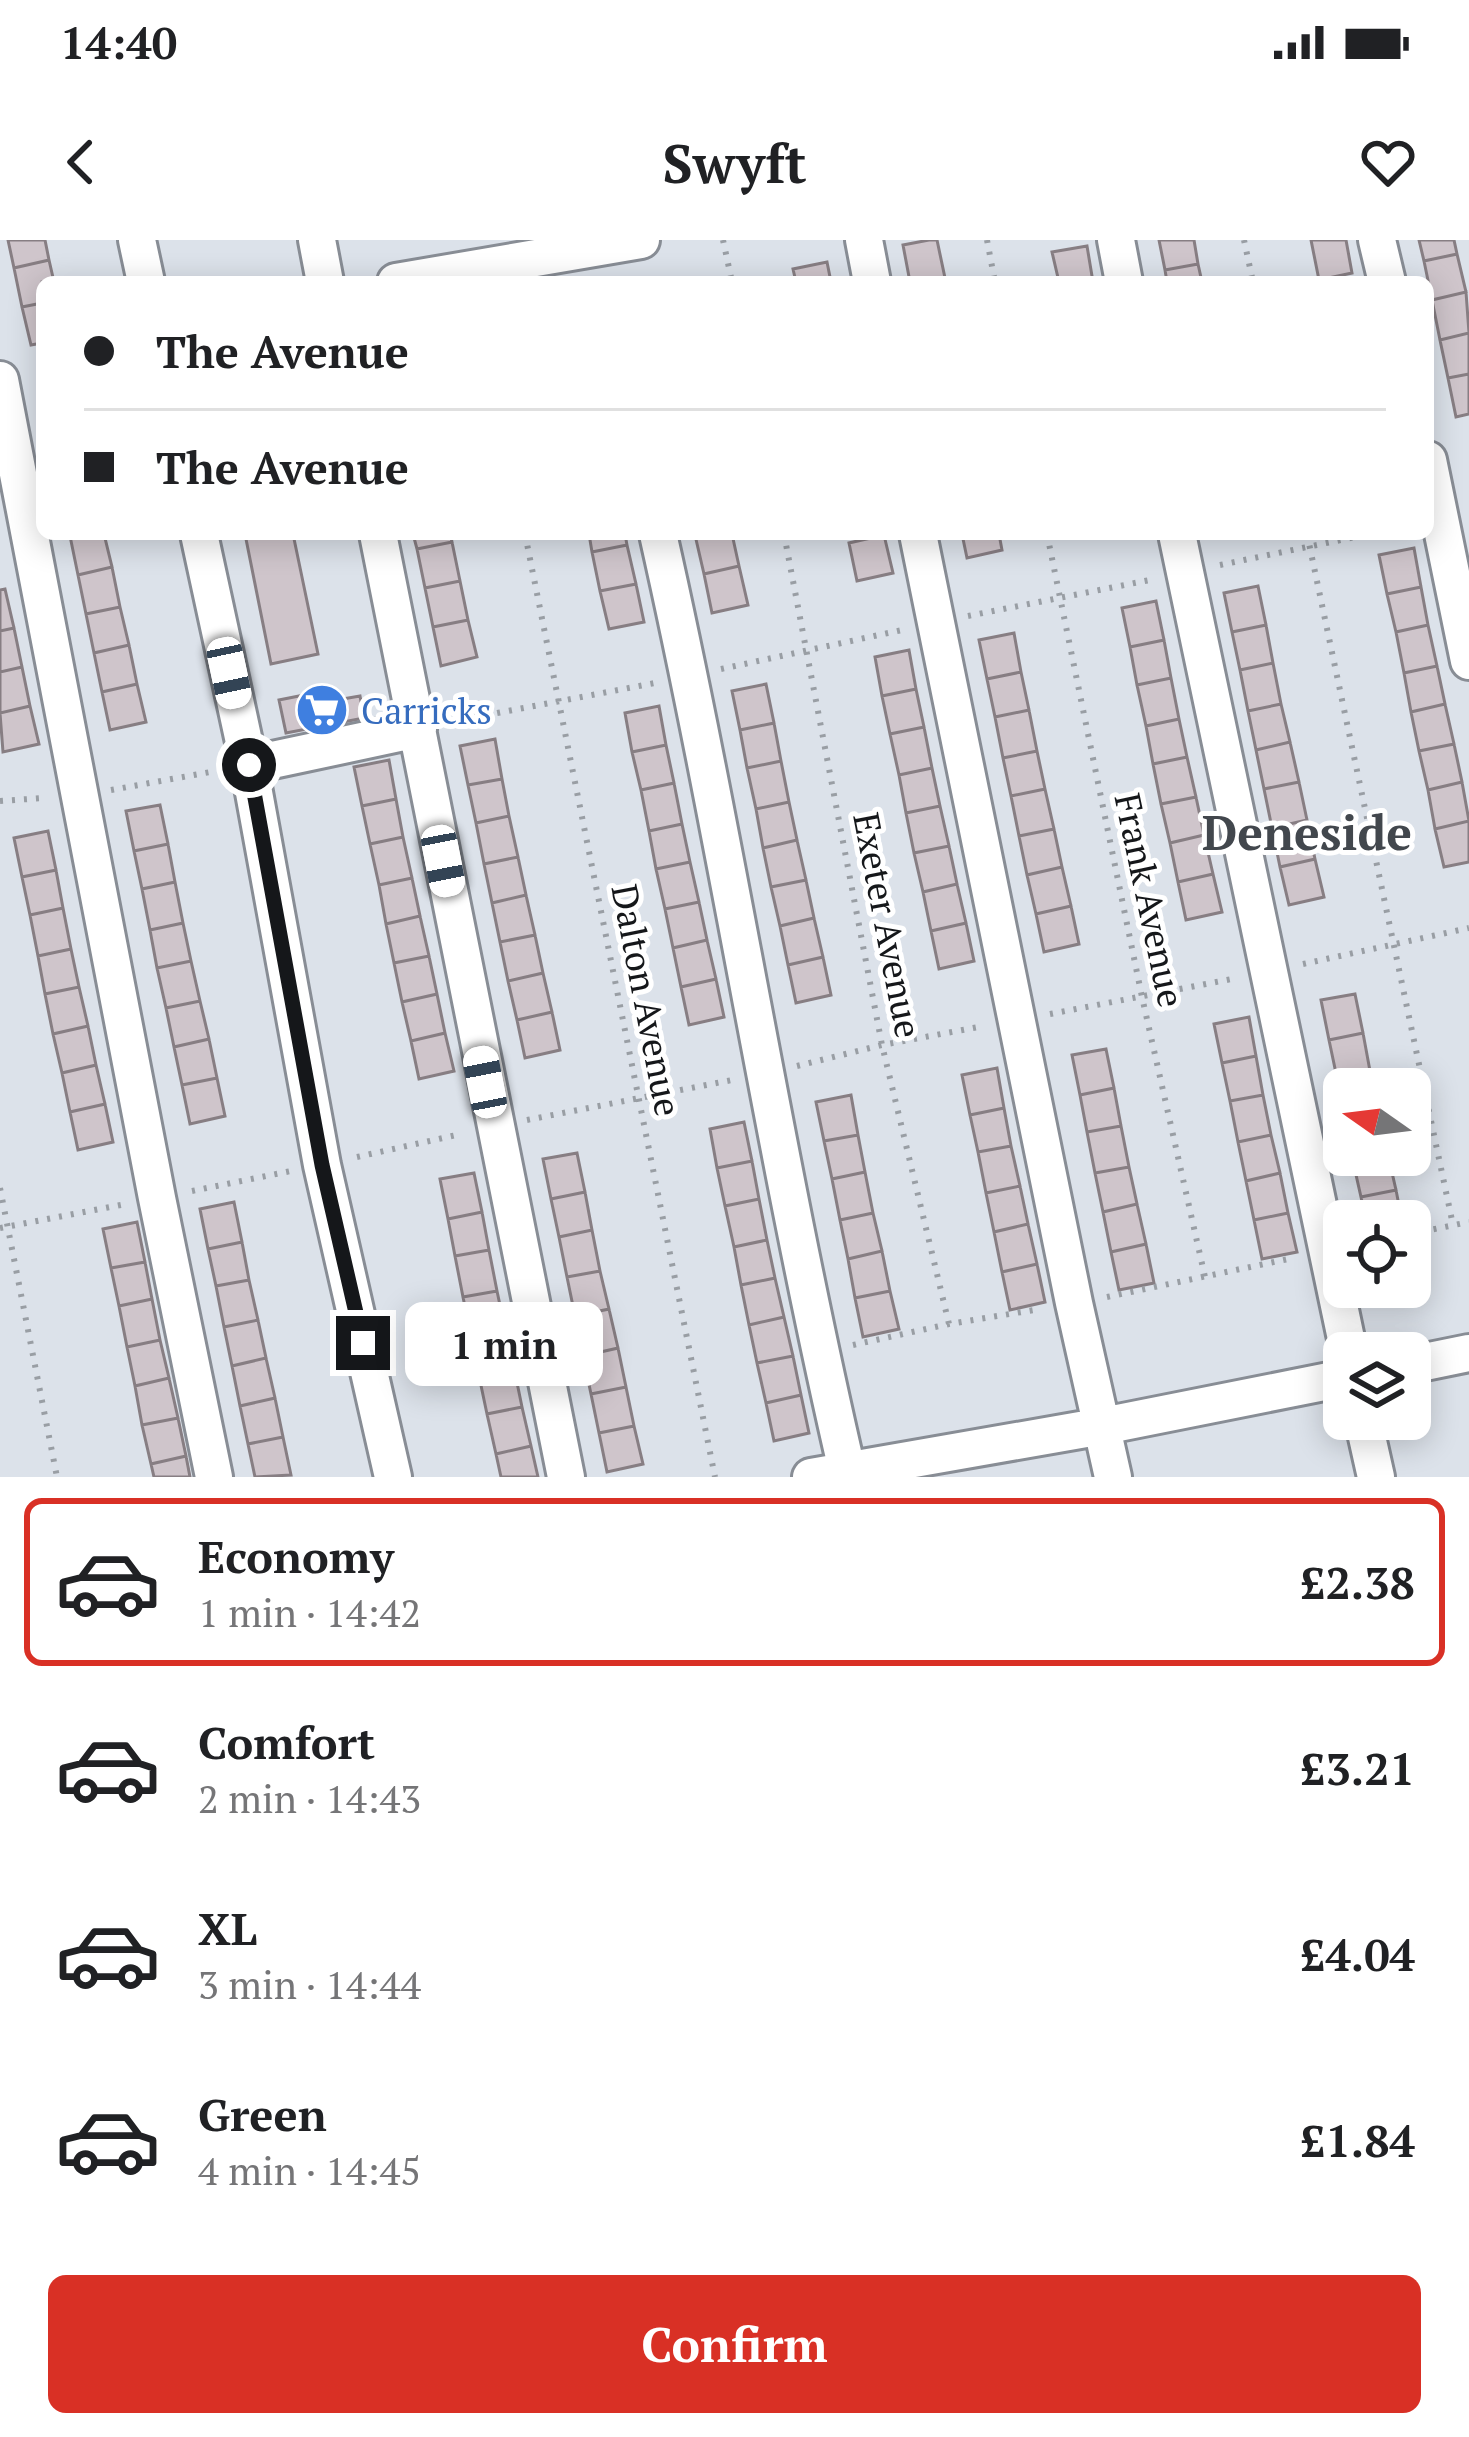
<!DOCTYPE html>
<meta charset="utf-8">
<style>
body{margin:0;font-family:"PT Serif",serif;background:#f6f6f6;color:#202124;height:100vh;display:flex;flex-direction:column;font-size:45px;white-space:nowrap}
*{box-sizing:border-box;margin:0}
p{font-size:39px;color:#757577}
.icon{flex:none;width:66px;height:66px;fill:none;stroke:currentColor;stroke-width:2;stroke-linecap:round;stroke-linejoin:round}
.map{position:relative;height:1237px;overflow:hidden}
.sheet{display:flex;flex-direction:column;background:#fff;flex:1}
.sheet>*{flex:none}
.banner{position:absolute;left:36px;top:36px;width:1398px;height:264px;border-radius:18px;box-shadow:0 6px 30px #0003;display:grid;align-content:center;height:264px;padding:0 48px;background:#fff}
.needle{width:78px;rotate:284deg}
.controls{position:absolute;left:1323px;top:828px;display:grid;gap:24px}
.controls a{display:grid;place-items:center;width:108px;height:108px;border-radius:18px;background:#fff;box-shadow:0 6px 30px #0003;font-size:60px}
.end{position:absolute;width:54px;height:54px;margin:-27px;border:15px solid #15171a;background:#fff;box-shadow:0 0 0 6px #fff}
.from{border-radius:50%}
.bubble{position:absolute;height:84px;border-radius:18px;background:#fff;box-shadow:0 6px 30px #0003;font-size:39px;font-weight:700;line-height:84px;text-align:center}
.car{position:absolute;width:36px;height:72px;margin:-36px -18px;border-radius:15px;box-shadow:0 0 9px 3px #0007;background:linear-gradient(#fff 24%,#345 0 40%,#fff 0 76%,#345 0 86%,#fff 0)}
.banner b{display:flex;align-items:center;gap:42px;height:114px;font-size:45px}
.banner b+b{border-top:3px solid #e0e0e0}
.banner i{width:30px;height:30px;background:#202124}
ul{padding:21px 0 0;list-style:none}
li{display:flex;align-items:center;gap:36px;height:168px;margin:0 24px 18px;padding:0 24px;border:6px solid transparent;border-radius:18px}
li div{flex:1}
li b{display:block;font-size:45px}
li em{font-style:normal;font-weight:700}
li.current{border-color:#d93025}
li>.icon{width:108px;height:108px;stroke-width:1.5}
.action{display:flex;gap:24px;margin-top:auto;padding:24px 48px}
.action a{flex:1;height:138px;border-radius:18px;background:#d93025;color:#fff;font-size:48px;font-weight:700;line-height:138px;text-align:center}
.status{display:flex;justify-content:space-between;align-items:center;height:84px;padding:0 60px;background:#fff;direction:ltr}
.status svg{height:33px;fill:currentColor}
header{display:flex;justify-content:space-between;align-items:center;height:156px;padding:0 48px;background:#fff;font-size:54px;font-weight:700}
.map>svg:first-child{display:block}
.building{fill:#cfc5cb;stroke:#877e83;stroke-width:3}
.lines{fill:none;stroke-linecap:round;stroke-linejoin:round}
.minor-casing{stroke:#888d95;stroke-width:42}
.path{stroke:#999ea4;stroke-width:6;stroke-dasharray:3 9;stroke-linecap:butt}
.minor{stroke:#fff;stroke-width:36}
.route{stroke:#15171a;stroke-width:15}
.labels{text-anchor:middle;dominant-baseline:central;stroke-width:10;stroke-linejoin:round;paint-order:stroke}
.shop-label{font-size:36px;fill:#366cbe;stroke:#fff;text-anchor:start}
.street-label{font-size:36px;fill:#15171a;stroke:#fff}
.district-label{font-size:48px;font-weight:bold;fill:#42474d;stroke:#fff}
</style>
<div class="status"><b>14:40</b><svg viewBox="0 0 49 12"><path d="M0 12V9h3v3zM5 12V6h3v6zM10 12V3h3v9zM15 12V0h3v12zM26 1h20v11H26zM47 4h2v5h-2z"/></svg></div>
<header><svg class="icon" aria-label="back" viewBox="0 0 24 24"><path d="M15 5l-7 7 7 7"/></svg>Swyft<svg class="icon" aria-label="heart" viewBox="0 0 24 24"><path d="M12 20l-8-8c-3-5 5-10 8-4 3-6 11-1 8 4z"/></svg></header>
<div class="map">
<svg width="1469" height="1237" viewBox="0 0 1469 1237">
<rect width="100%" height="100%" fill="#dce2ea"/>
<path class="building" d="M8 0H45L49 20 14 28Z
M929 0H937L945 38 910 42 903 5Z
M1159 0H1194L1198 24 1165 30Z
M1311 0H1346L1352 33 1319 40Z
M1419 0H1454L1457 14 1424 21Z
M1087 6 1093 42H1059L1052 12Z
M1457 14 1466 52 1432 60 1424 21Z
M49 20 54 42H42V63L22 67 14 28Z
M827 22 831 42H796L793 29Z
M1198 24 1202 42H1167L1165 30Z
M1466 52 1469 93 1440 100 1432 60Z
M42 63V103L31 105 22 67Z
M1469 93V134L1448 138 1440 100Z
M1469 134V174L1456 177 1448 138Z
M79 294H104L112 327 78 335 70 296Z
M245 294H293L318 414 271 424Z
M413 294H450L452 302 417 309Z
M589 294H625L627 305 592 312Z
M732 294 739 326 704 334 695 295Z
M962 294H999L1002 310 967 318Z
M884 295 893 333 857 341 849 303Z
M452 302 460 341 425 348 417 309Z
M627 305 636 344 600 351 592 312Z
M1414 308 1421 347 1387 354 1379 315Z
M739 326 748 365 712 373 704 334Z
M112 327 120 367 86 374 78 335Z
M460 341 468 380 433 387 425 348Z
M636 344 644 382 609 389 600 351Z
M1258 346 1266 385 1232 392 1224 353Z
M1421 347 1428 385 1396 392 1387 354Z
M5 349 14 388 0 391V350Z
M1156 361 1164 400 1130 407 1122 368Z
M120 367 129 405 94 413 86 374Z
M468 380 477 417 441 426 433 387Z
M1266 385 1273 423 1240 430 1232 392Z
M1428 385 1437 426 1404 433 1396 392Z
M14 388 22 427 0 432V391Z
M1014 393 1021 432 987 439 979 400Z
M1164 400 1171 438 1137 445 1130 407Z
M129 405 137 444 102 452 94 413Z
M909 410 916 449 882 456 875 417Z
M1273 423 1281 464 1248 471 1240 430Z
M1437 426 1445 464 1411 472 1404 433Z
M22 427 30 466 0 473V432Z
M1021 432 1029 470 995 477 987 439Z
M1171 438 1179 479 1146 486 1137 445Z
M137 444 146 482 110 490 102 452Z
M766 444 774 483 740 490 732 451Z
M916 449 924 487 890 494 882 456Z
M329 450 331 461 360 456 364 478 286 493 279 460Z
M1281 464 1290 502 1256 510 1248 471Z
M1445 464 1454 504 1419 511 1411 472Z
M30 466 39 504 3 512 0 473Z
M659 466 666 505 632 512 625 473Z
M1029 470 1037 511 1003 518 995 477Z
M1179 479 1187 517 1153 524 1146 486Z
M774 483 781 521 747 528 740 490Z
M924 487 932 528 899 535 890 494Z
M495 499 502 539 468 545 460 506Z
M1290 502 1299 542 1264 549 1256 510Z
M1454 504 1462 542 1428 550 1419 511Z
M666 505 674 543 641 550 632 512Z
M1037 511 1045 549 1011 556 1003 518Z
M1187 517 1196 557 1161 564 1153 524Z
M389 520 396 559 362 566 354 527Z
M781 521 789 562 756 569 747 528Z
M932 528 940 566 906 573 899 535Z
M502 539 509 576 476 583 468 545Z
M1299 542 1307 580 1272 588 1264 549Z
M1462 542 1469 581 1435 589 1428 550Z
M674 543 682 584 649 591 641 550Z
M1045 549 1054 589 1019 596 1011 556Z
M1196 557 1204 595 1170 603 1161 564Z
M396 559 403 597 370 604 362 566Z
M789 562 797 600 763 608 756 569Z
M160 565 168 604 134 611 126 571Z
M940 566 949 606 914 613 906 573Z
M509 576 518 617 484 624 476 583Z
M1307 580 1315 619 1280 627 1272 588Z
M1469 581V622L1444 627 1435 589Z
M682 584 690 622 656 629 649 591Z
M1054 589 1062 627 1027 635 1019 596Z
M48 591 56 630 22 637 14 598Z
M1204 595 1213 634 1178 642 1170 603Z
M403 597 412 638 379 645 370 604Z
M797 600 806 640 771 647 763 608Z
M168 604 175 642 142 649 134 611Z
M949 606 957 644 923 652 914 613Z
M518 617 526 655 492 663 484 624Z
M1315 619 1324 657 1289 665 1280 627Z
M690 622 699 662 665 669 656 629Z
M1062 627 1071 666 1036 674 1027 635Z
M56 630 63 668 30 675 22 637Z
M1213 634 1222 672 1186 680 1178 642Z
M412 638 420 676 386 684 379 645Z
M806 640 814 678 780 686 771 647Z
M175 642 183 683 150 690 142 649Z
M957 644 966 683 931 691 923 652Z
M526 655 535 695 500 702 492 663Z
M699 662 707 700 673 708 665 669Z
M1071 666 1079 704 1044 712 1036 674Z
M63 668 71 709 38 716 30 675Z
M420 676 429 716 394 723 386 684Z
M814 678 823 717 788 725 780 686Z
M183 683 191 721 157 728 150 690Z
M966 683 974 721 939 729 931 691Z
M535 695 543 733 508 741 500 702Z
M707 700 716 739 681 747 673 708Z
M71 709 79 747 45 754 38 716Z
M429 716 437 754 402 762 394 723Z
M823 717 831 755 796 763 788 725Z
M191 721 200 761 166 768 157 728Z
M543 733 552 772 517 780 508 741Z
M716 739 724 777 689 785 681 747Z
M79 747 88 786 53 794 45 754Z
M437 754 445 793 411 801 402 762Z
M1355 754 1363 793 1329 800 1321 760Z
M200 761 209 799 174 807 166 768Z
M552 772 560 810 525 818 517 780Z
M1249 777 1256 816 1222 823 1214 784Z
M88 786 96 825 62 833 53 794Z
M445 793 454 831 419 839 411 801Z
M1363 793 1370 831 1337 838 1329 800Z
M209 799 217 838 182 845 174 807Z
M1106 809 1114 848 1080 855 1072 815Z
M1256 816 1263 855 1230 861 1222 823Z
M96 825 105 864 70 872 62 833Z
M997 828 1004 868 970 875 962 835Z
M1370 831 1374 849H1344V874L1337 838Z
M217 838 225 876 190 884 182 845Z
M1114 848 1121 886 1087 892 1080 855Z
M851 855 858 895 824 901 816 862Z
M1263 855 1271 895 1238 902 1230 861Z
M105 864 113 902 78 910 70 872Z
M1004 868 1011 906 978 912 970 875Z
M744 882 752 921 717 928 710 889Z
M1121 886 1129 927 1095 933 1087 892Z
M858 895 865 932 832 939 824 901Z
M1271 895 1280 933 1246 941 1238 902Z
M1011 906 1020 946 986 953 978 912Z
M577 913 585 952 551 959 543 919Z
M1363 915H1388L1396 950 1361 957 1352 917Z
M752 921 759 959 725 966 717 928Z
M1129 927 1137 964 1103 972 1095 933Z
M865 932 873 973 840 980 832 939Z
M474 933 482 972 448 979 440 939Z
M1280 933 1288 973 1254 980 1246 941Z
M1020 946 1028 984 994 992 986 953Z
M1396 950 1402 981H1366L1361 957Z
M585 952 592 990 559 997 551 959Z
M759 959 767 1000 734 1007 725 966Z
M234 962 242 1002 208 1009 200 969Z
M1137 964 1146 1004 1111 1012 1103 972Z
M482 972 489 1010 455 1016 448 979Z
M873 973 882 1011 848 1019 840 980Z
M1288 973 1297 1012 1262 1019 1254 980Z
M137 982 145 1022 111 1028 103 989Z
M1028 984 1037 1024 1002 1032 994 992Z
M592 990 600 1031 567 1037 559 997Z
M767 1000 775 1038 741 1045 734 1007Z
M242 1002 249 1040 216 1046 208 1009Z
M1146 1004 1154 1043 1119 1050 1111 1012Z
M489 1010 497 1051 463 1057 455 1016Z
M882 1011 890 1051 855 1058 848 1019Z
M145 1022 152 1059 119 1066 111 1028Z
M1037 1024 1045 1062 1010 1070 1002 1032Z
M600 1031 609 1069 575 1076 567 1037Z
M775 1038 784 1077 749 1085 741 1045Z
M249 1040 258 1080 224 1087 216 1046Z
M497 1051 505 1089 471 1096 463 1057Z
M890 1051 899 1089 863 1097 855 1058Z
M152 1059 160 1100 127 1107 119 1066Z
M609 1069 618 1108 583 1116 575 1076Z
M784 1077 793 1116 757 1123 749 1085Z
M258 1080 266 1118 232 1126 224 1087Z
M505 1089 514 1128 479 1136 471 1096Z
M160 1100 169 1138 135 1146 127 1107Z
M618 1108 626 1147 591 1154 583 1116Z
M793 1116 801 1155 766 1163 757 1123Z
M266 1118 275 1158 240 1166 232 1126Z
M514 1128 522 1167 487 1174 479 1136Z
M169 1138 178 1178 142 1185 135 1146Z
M626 1147 634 1186 599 1193 591 1154Z
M801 1155 809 1193 774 1201 766 1163Z
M275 1158 283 1197 248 1204 240 1166Z
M522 1167 531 1206 496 1214 487 1174Z
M178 1178 186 1216 151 1224 142 1185Z
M634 1186 643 1224 607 1232 599 1193Z
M283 1197 291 1235 255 1237 248 1204Z
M531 1206 538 1237H501L496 1214Z
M186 1216 190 1237H154L151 1224Z"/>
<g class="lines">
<g class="minor-casing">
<path id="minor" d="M137 0 146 42
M317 0 325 42
M864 0 872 42
M1116 0 1124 42
M1377 0 1387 42
M396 42 641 0
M0 140 157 958 214 1237
M1428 220 1469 421
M199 294 249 525 322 925 393 1237
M378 294 566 1237
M658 294C728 604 775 920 847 1230
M918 294 1074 1063 1113 1237
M1177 294 1349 1113
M249 525 418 489
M1410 1125 1469 1113
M1363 1179 1376 1237
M811 1237 1103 1186 1344 1138"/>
</g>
<path class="path" d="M723 0 732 42
M987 0 995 42
M1244 0 1253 42
M525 294 715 1237
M784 294 882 805 949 1084
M1047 294 1142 757 1205 1037
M1307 294 1453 985
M1220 325 1370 294
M968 376 1155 339
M721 429 902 390
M450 482 655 443
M111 550 216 531
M0 561 44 558
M1303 724 1469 688
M1050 774 1237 738
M797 826 882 805 984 786
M527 880 732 840
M357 917 461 894
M0 948 57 1237
M192 951 291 931
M0 988 126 964
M1410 994 1469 982
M1107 1057 1293 1018
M853 1105 949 1084 1040 1069"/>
<use href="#minor" class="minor"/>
</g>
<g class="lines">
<path class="route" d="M249 525 322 925 363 1103"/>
</g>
<defs>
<g id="supermarket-disc" transform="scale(2.7)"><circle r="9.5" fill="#3f7fe0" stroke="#fff"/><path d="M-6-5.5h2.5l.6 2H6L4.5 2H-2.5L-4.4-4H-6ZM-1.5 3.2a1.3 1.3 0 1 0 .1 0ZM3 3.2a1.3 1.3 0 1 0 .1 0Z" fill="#fff"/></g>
</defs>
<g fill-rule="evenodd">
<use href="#supermarket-disc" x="322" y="470"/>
</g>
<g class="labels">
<g class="shop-label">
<text x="361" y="470">Carricks</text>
</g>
<g class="street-label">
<text transform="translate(1150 660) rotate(78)">Frank Avenue</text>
<text transform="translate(888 685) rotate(79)">Exeter Avenue</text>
<text transform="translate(647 760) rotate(79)">Dalton Avenue</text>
</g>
<g class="district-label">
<text x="1307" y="592">Deneside</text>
</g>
</g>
</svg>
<div class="controls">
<a><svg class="needle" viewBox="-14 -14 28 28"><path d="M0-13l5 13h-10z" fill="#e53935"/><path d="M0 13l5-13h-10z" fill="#757577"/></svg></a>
<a><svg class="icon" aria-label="locate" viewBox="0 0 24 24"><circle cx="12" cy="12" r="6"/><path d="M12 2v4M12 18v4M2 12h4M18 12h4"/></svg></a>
<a><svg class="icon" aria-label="layers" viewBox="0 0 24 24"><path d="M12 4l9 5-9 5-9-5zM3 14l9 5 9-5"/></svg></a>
</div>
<i class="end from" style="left:249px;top:525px"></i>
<i class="end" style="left:363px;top:1103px"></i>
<div class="bubble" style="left:405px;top:1062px;width:198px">1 min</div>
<i class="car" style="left:229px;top:433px;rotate:168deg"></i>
<i class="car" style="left:443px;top:621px;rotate:169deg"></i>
<i class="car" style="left:485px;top:842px;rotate:349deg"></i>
<div class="banner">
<b><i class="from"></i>The Avenue</b>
<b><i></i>The Avenue</b>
</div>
</div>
<section class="sheet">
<ul>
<li class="current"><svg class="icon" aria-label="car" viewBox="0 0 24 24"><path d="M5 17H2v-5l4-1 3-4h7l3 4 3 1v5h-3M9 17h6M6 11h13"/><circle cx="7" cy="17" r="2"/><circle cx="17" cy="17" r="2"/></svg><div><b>Economy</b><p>1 min · 14:42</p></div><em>£2.38</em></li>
<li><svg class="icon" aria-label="car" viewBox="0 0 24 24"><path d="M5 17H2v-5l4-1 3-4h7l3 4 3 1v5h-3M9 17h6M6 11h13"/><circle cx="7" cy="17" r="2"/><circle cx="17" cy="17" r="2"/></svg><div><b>Comfort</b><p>2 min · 14:43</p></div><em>£3.21</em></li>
<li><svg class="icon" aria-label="car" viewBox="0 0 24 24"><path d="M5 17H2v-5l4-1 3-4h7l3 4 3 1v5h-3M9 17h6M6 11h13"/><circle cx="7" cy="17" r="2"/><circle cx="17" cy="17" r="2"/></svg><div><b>XL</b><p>3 min · 14:44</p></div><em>£4.04</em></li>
<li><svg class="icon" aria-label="car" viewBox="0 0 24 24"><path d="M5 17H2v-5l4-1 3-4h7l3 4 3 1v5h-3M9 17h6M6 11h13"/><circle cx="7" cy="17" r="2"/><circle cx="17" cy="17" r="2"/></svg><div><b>Green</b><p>4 min · 14:45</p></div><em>£1.84</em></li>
</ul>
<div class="action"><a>Confirm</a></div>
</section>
